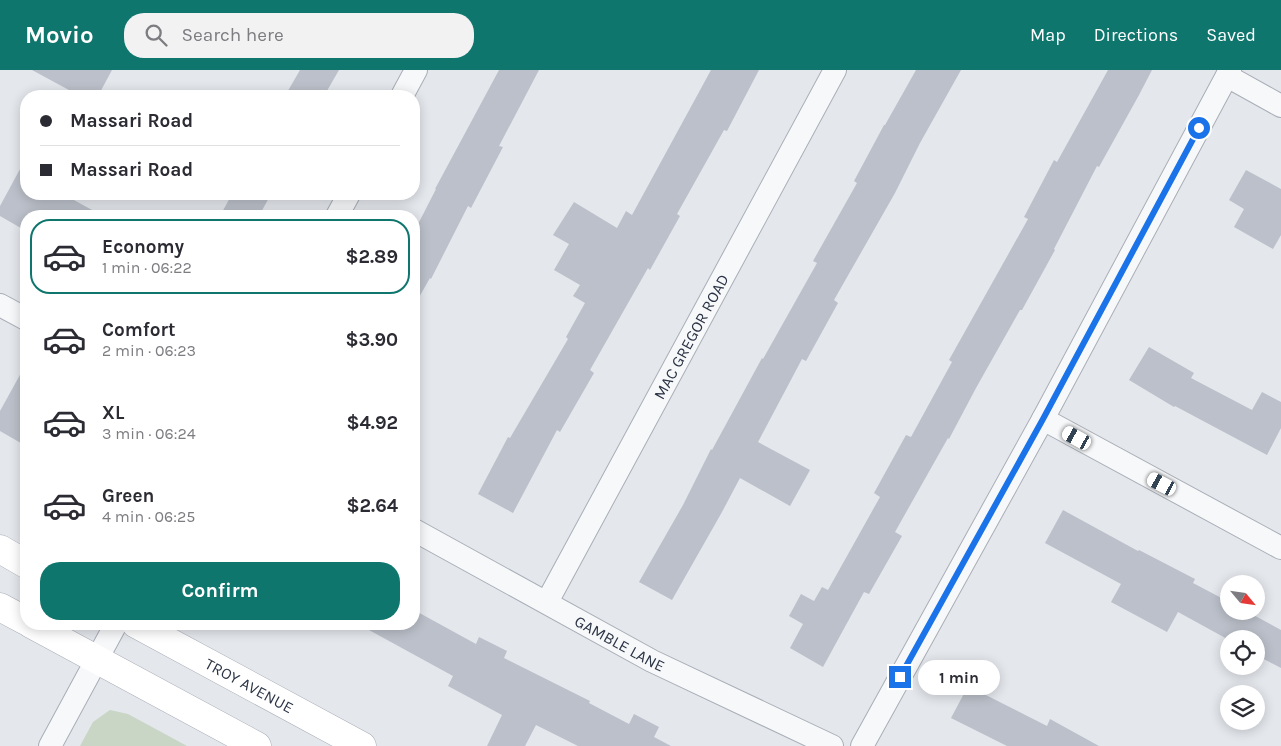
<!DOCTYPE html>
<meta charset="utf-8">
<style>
body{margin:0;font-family:Karla,sans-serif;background:#f2f2f3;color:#2b2b33;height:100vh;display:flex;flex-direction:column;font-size:19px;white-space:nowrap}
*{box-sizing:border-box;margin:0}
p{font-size:16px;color:#7c7c81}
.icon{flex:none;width:28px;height:28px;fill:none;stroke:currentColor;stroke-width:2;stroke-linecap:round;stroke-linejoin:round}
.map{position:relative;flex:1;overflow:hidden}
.sheet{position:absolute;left:20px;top:140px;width:400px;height:420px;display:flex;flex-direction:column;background:#fff;border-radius:20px;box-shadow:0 2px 12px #0003}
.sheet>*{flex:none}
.top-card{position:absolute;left:20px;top:20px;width:400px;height:110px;border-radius:20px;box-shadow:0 2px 12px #0003;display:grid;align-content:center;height:110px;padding:0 20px;background:#fff}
.needle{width:32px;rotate:119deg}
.buttons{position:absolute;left:1220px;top:505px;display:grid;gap:10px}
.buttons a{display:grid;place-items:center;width:45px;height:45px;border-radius:50%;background:#fff;box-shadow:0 2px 12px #0003;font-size:25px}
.end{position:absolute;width:22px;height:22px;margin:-11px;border:6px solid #1a73e8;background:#fff;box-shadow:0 0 0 2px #fff}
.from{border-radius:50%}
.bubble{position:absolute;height:35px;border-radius:18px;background:#fff;box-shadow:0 2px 12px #0003;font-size:16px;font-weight:700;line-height:35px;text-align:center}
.car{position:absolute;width:15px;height:30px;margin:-15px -8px;border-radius:6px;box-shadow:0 0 4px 1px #0007;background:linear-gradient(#fff 24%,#345 0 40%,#fff 0 76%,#345 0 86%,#fff 0)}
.top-card b{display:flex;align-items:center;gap:18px;height:48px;font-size:19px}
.top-card b+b{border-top:1px solid #e1e1e2}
.top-card i{width:12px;height:12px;background:#2b2b33}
ul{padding:9px 0 0;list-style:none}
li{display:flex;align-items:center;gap:15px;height:75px;margin:0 10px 8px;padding:0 10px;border:2px solid transparent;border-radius:20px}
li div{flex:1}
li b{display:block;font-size:19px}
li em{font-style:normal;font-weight:700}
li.selected{border-color:#0f766e}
li>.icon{width:45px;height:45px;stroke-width:1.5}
.primary-button{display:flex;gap:10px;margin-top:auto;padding:10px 20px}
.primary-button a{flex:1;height:58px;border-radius:20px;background:#0f766e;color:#fff;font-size:20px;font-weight:700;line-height:58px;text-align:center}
header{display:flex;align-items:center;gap:30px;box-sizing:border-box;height:70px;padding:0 25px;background:#0f766e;color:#fff}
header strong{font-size:24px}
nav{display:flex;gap:28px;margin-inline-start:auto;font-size:18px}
.search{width:350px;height:45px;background:#f2f2f3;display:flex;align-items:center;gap:12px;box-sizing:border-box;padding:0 18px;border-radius:20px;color:#7c7c81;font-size:19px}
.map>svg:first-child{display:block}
.green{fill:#c9d6c5}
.building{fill:#bbc0ca}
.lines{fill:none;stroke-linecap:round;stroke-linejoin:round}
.street-casing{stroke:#a9aeb7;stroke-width:24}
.secondary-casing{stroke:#a9aeb7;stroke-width:29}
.street{stroke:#f7f8fa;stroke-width:22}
.secondary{stroke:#fff;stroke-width:28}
.route{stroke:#1a73e8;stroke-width:6}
.labels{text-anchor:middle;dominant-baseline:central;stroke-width:4;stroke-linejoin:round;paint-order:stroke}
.street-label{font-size:16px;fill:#2b3445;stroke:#f4f6f9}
</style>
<header>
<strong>Movio</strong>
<div class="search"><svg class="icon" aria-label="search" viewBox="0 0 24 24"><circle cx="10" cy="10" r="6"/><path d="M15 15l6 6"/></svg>Search here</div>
<nav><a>Map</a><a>Directions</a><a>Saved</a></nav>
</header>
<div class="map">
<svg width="1281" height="676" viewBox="0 0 1281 676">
<rect width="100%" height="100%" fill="#e4e7ec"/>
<path class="green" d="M110 640 128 644 187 676H80L93 652Z"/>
<path class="building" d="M32 0H112L98 26H80Z
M300 0H339L324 26H285Z
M499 0H539L499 76 503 77 471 138 468 136 431 209 430 208 414 236V162L436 119H435Z
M711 0H759L727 61 724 60 677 144 680 146 650 200 648 198 590 300 594 303 560 362 557 360 513 443 478 424 508 367 510 368 568 269 566 267 585 233 573 226 580 215 554 200 569 174 553 165 574 132 617 158 626 141 632 145Z
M916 0H961L920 73 895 123 834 230 838 233 806 291 802 289 758 372 810 400 790 436 740 408 722 442 672 530 639 512 683 435 711 379 712 380 762 288 763 289 817 193 813 191 857 113 854 111 884 55H885Z
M1108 0H1152L1139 25 1099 97 1097 96 1054 179 1055 180 1022 240H1020L976 318 949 369 948 368 895 462 902 466 869 524 864 522 823 597 790 578 803 554 789 546 801 524 814 531 822 517 828 520 880 427 874 423 906 365 911 367 952 292 949 290 1028 149 1024 147 1054 90 1057 92Z
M26 88V124H63L103 146H26V161L0 146V136Z
M1246 100 1281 119V165L1273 179 1234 157 1244 139 1229 130Z
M232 124H271L259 146H220Z
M1149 277 1194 303 1191 308 1252 340 1262 322 1281 332V358L1267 385 1175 336 1174 337 1129 310Z
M26 294V376L0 361V341Z
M1063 440 1138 481 1139 480 1195 509 1193 513 1229 532V541H1246L1281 560V598L1256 585V569H1229V570L1178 542 1167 562 1111 532 1121 514 1045 473Z
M414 540 476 574 479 567 507 581 504 588 590 631 589 633 629 654 634 644 659 657 654 667 671 676H578L536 655 525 676H487L502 645 448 616 453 606 358 554H414Z
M968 616 1047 656 1050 649 1099 676H1007L951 648Z"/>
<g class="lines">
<g class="street-casing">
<g id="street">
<path d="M1227 6 1281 36"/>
<path d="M402 26 416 0"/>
<path d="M337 146 349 124"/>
<path d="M0 235 26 249"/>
<path d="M1043 349 1281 478"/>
<path id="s1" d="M414 460 652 591 832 676"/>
<path id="s2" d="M547 532 835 0"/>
<path d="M50 676 116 554"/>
<path d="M862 676 1043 349 1230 0"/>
</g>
</g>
<g class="secondary-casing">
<g id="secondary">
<path d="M0 479 26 494"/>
<path d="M0 537 26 551"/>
<path d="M31 554 257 676"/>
<path id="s3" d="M136 554 362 676"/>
</g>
</g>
<use href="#street" class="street"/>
<use href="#secondary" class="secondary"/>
</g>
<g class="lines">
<path class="route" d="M900 607 1043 349 1199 58"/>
</g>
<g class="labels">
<g class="street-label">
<text stroke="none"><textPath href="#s2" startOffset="302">MAC GREGOR ROAD</textPath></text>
<text stroke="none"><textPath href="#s1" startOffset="235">GAMBLE LANE</textPath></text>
<text stroke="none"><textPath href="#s3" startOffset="129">TROY AVENUE</textPath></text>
</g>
</g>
</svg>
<div class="buttons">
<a><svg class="needle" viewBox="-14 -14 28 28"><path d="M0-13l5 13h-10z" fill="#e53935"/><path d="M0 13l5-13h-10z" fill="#7c7c81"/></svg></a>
<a><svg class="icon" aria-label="locate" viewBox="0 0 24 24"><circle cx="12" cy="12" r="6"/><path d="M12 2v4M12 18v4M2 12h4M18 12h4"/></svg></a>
<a><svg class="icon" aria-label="layers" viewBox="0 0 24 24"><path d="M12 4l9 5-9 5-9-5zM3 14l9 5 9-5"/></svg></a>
</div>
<i class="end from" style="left:1199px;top:58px"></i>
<i class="end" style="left:900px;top:607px"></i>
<div class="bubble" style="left:918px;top:590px;width:82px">1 min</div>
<i class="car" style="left:1077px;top:368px;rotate:299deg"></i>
<i class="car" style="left:1162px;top:414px;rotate:298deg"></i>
<div class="top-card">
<b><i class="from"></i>Massari Road</b>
<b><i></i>Massari Road</b>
</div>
<section class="sheet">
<ul>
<li class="selected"><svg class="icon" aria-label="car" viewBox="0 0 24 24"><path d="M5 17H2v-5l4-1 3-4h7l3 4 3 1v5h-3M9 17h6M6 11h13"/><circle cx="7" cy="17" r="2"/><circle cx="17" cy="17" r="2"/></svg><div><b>Economy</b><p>1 min · 06:22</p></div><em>$2.89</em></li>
<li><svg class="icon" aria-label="car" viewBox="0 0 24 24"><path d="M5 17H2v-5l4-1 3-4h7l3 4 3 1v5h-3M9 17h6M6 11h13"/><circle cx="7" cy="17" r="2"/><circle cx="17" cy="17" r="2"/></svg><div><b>Comfort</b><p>2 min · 06:23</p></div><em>$3.90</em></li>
<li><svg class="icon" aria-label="car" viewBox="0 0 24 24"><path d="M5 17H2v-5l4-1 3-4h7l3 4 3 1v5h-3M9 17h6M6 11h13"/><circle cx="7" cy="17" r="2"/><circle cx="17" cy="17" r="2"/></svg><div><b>XL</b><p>3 min · 06:24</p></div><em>$4.92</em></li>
<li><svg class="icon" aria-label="car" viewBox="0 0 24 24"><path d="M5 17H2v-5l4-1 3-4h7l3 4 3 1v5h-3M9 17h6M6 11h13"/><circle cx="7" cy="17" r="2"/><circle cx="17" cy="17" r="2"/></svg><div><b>Green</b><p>4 min · 06:25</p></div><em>$2.64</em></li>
</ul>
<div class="primary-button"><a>Confirm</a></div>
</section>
</div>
